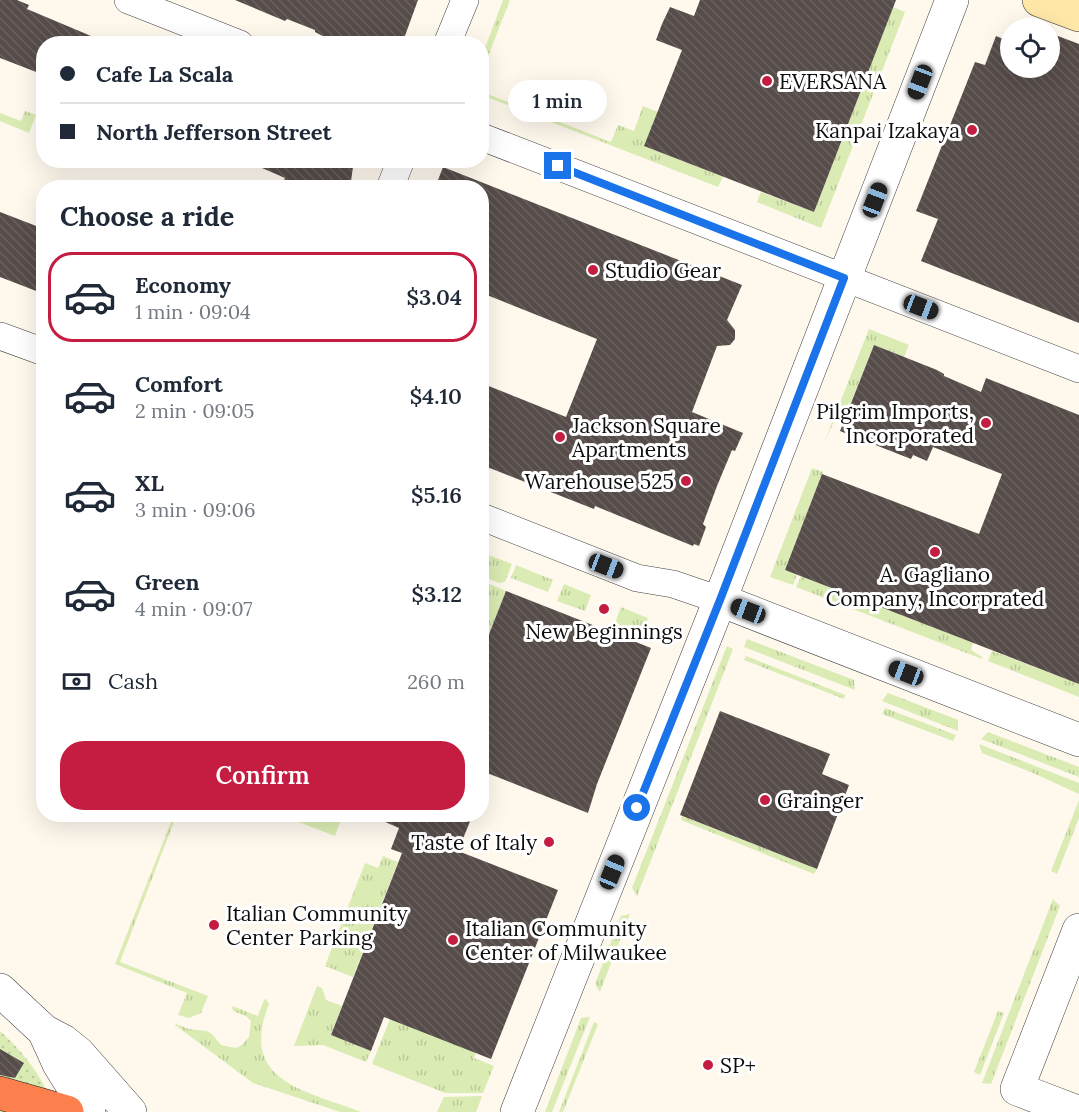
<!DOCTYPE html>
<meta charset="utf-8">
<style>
body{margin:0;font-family:Lora,serif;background:#f2f2f3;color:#1f2937;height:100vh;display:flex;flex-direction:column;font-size:22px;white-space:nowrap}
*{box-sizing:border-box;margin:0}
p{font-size:20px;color:#747a83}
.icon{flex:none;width:33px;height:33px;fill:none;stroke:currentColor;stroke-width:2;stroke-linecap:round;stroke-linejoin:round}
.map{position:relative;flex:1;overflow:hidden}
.side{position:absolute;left:36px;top:180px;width:453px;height:642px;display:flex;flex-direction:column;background:#fff;border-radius:24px;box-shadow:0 6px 24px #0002}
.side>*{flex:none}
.top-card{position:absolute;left:36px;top:36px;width:453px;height:132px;border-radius:24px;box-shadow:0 6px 24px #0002;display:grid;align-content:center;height:132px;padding:0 24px;background:#fff}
.fabs{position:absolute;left:1000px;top:18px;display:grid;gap:12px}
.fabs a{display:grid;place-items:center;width:60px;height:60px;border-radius:50%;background:#fff;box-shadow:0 6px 24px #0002;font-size:30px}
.end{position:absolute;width:27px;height:27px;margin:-14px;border:8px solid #1a73e8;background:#fff;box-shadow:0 0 0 3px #fff}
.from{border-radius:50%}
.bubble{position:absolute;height:42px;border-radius:21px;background:#fff;box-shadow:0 6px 24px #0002;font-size:20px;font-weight:600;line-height:42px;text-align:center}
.car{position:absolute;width:18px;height:36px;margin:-18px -9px;border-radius:8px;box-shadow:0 0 4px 2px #0007;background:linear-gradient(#222 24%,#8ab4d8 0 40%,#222 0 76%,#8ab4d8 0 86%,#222 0)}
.top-card b{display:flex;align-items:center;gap:21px;height:57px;font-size:22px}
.top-card b+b{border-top:2px solid #e0e1e3}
.top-card i{width:15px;height:15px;background:#1f2937}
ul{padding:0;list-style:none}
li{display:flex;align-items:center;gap:18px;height:90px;margin:0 12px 9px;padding:0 12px;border:3px solid transparent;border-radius:24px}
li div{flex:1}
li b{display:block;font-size:22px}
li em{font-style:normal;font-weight:600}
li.selected{border-color:#c51d41}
li>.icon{width:54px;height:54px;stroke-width:1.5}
h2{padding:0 24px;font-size:27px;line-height:72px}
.pay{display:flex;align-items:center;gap:15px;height:66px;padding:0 24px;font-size:22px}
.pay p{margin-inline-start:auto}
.button{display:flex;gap:12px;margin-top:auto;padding:12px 24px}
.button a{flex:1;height:69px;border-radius:24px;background:#c51d41;color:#fff;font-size:24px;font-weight:600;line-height:69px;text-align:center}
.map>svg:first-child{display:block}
.grass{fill:url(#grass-tufts)}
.park{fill:url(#park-dots)}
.building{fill:url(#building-back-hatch)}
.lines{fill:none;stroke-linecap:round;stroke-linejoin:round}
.minor-casing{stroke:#404040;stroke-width:28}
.tertiary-casing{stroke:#404040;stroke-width:34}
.secondary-casing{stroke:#2f2f2f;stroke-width:34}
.motorway-casing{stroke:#1e1e1e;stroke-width:34}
.minor{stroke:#fff;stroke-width:27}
.tertiary{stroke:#fff;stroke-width:33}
.secondary{stroke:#ffe7a8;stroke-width:33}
.motorway{stroke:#fc804d;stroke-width:33}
.route{stroke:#1a73e8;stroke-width:8}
.poi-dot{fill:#c51d41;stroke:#fff;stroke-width:2}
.labels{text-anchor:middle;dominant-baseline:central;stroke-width:6;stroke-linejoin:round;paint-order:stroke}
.poi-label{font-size:21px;fill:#0d0d0d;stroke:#fff;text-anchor:start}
</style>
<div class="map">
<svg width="1079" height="1112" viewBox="0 0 1079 1112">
<defs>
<pattern id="grass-tufts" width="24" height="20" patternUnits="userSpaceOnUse" patternTransform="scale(1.5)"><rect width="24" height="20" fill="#daecb4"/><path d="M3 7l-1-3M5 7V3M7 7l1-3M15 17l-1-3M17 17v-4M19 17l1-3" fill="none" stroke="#bac99a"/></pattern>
<pattern id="park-dots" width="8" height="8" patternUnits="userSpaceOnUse" patternTransform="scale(1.5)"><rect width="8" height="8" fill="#daecb4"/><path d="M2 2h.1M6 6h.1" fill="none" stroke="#bac99a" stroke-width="1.8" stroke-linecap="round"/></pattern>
<pattern id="building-back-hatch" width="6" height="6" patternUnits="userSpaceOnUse" patternTransform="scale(1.5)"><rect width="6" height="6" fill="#564c49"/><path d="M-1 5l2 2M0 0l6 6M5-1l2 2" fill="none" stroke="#69615f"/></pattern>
</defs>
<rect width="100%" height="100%" fill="#fff8ed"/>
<path class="grass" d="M503 0H510L482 72V56Z
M893 7 905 12 821 228 757 202 761 192 814 212Z
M482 92 611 142 618 125 634 131 643 106 658 112 645 146 723 177 718 187 482 95Z
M25 111 36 115 29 133 0 121V113L21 121Z
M869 329 909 345 904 357 874 345 844 419 836 417 824 443Z
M812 468 823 472 785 570 797 575 793 585 770 577Z
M486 554 512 564 505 582 499 583 482 576V565Z
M516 565 553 580 548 592 511 578Z
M801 576 973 643 971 650 982 657V659L796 587Z
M482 581 506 591 482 652Z
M564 584 591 595 585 611 557 601Z
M621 607 648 618 642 634 615 623Z
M747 639 854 680 855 690 744 647Z
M727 646 733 649 637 896 632 888Z
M992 651 1079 684V697L988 661Z
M746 656 845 695 844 699 744 660Z
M888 693 958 720V731L882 701Z
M885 708 956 735 953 741 882 714Z
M988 732 1079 767V777L981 739Z
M979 744 1079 783V794L1033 773 982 753Z
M1079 800V818L1057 874 1051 871Z
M280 815H336L341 819 335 836Z
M682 816 817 869 814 874 681 820Z
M173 817 175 819 120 962 208 996 201 1013 189 1018 178 1015 187 993 115 964Z
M383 856 398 862 353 977 325 966 365 863 378 868Z
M1053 899 1060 906 991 1084 982 1083Z
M630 914 600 992 595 984 621 916Z
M317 986 322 988 326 1000 342 1006 331 1035 371 1051 366 1062 323 1045 294 1046Z
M266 999 269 1004C238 1082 305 1090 361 1112H340L253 1083 175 1025 176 1024 189 1029 207 1031 212 1034 221 1045 236 1048 242 1045 249 1037 251 1021 246 1016 233 1011 232 1006 258 1016 264 1000Z
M998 1011 1004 1013 980 1075 974 1072Z
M392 1014 477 1048 474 1058 494 1066 483 1093H445L372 1064Z
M590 1017 552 1112H545L581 1018Z
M594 1022 598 1024 563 1112H559Z
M482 1096 476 1112H437L444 1097Z"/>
<path class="park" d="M0 1031C29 1058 41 1076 57 1112H0Z"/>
<path class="building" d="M0 0H17L29 5 27 9 110 44H44V75L0 58Z
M235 0H418L402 44H338L315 32V30L287 19 285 21Z
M700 0H896L814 212 644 146 682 50 656 40 662 24 670 7 694 16Z
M1050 33 1079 44V323L921 261 938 219 916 211 975 62 985 65 996 36 1011 42V68H1050Z
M244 160H354L350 188H281L285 178Z
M443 167 742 285 727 320 735 330V339L730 345 717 346 692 412 743 433 735 451 732 450 717 486 703 524 706 527 699 546 694 544 693 546 595 506 594 509 482 465V397L486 385 566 417 597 339 482 293V188H435Z
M0 212 44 229V294L0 277Z
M874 345 937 370 944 374V376L981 392 986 378 1079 415V684L785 570 822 474 979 534 1002 474 933 447 927 461 913 455 911 459 840 431Z
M506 591 651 648 597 784 588 813 482 771V652Z
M720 711 830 754 822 774 849 785 817 869 680 815Z
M367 814H423L437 820 439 814H473L458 851 558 890 491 1059 384 1017 371 1051 331 1035 402 853 391 849 399 828Z
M0 1049 24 1063 15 1078 0 1075Z"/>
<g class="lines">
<g class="minor-casing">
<path id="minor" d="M128 0 240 44
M447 44 465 0
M482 137 1079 369
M390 188 401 160
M0 336 44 352
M482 517 637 578 673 584 720 600"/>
</g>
<g class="tertiary-casing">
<path id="tertiary" d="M720 600 1079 740
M0 990 44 1031 63 1041 78 1053 130 1112
M44 1031 59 1064 89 1112
M517 1112 720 600 952 0
M1077 1112 1017 1089 1079 930"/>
</g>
<g class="secondary-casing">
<path id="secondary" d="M1039 0 1079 15"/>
</g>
<g class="motorway-casing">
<path id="motorway" d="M0 1093 67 1112"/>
</g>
<use href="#minor" class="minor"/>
<use href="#tertiary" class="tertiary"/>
<use href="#secondary" class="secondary"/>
<use href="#motorway" class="motorway"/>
</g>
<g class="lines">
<path class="route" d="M558 166 844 278 720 600 637 808"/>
</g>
<g class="poi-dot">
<circle cx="767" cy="81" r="6"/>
<circle cx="972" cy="130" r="6"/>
<circle cx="593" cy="270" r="6"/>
<circle cx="986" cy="423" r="6"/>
<circle cx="560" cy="437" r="6"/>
<circle cx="686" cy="481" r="6"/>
<circle cx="935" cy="552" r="6"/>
<circle cx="604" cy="609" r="6"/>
<circle cx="765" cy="800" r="6"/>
<circle cx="549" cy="842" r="6"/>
<circle cx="214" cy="925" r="6"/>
<circle cx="453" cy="940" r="6"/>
<circle cx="708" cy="1065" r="6"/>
</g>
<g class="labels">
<g class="poi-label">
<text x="779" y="81">EVERSANA</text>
<text x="960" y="130" text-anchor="end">Kanpai Izakaya</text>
<text x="605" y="270">Studio Gear</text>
<text x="974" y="411" text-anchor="end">Pilgrim Imports,<tspan x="974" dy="24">Incorporated</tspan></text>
<text x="572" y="425">Jackson Square<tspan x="572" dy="24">Apartments</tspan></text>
<text x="674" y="481" text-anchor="end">Warehouse 525</text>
<text x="935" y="574" text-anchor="middle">A. Gagliano<tspan x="935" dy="24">Company, Incorprated</tspan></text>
<text x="604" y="631" text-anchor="middle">New Beginnings</text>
<text x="777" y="800">Grainger</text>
<text x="537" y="842" text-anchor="end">Taste of Italy</text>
<text x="226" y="913">Italian Community<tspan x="226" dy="24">Center Parking</tspan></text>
<text x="465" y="928">Italian Community<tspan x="465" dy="24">Center of Milwaukee</tspan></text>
<text x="720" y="1065">SP+</text>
</g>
</g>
</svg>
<div class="fabs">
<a><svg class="icon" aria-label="locate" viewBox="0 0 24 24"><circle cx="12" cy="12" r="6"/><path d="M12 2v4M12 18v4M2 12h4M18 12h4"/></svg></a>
</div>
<i class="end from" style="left:637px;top:808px"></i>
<i class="end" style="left:558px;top:166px"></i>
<div class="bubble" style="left:508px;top:80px;width:99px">1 min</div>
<i class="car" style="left:920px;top:82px;rotate:201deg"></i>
<i class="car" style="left:875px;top:200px;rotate:21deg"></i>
<i class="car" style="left:921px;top:307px;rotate:111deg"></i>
<i class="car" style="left:606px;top:566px;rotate:111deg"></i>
<i class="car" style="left:748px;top:611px;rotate:291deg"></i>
<i class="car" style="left:906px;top:673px;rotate:291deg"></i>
<i class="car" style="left:612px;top:872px;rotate:22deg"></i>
<div class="top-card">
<b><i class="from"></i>Cafe La Scala</b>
<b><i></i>North Jefferson Street</b>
</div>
<section class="side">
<h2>Choose a ride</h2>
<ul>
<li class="selected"><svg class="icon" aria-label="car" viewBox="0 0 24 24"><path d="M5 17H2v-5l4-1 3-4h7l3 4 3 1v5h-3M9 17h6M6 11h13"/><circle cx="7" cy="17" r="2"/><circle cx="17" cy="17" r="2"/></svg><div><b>Economy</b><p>1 min · 09:04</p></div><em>$3.04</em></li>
<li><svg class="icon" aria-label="car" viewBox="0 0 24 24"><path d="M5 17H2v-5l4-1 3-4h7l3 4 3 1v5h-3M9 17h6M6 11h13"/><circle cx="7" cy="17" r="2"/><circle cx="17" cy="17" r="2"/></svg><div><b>Comfort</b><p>2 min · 09:05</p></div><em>$4.10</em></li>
<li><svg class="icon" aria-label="car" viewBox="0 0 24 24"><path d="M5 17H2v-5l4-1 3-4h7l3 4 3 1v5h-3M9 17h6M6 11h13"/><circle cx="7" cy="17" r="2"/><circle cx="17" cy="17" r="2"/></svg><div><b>XL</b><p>3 min · 09:06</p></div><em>$5.16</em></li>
<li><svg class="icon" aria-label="car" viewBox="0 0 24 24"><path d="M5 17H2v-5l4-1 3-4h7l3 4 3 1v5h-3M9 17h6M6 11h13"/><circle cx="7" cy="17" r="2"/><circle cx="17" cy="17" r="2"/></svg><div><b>Green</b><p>4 min · 09:07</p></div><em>$3.12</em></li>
</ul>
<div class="pay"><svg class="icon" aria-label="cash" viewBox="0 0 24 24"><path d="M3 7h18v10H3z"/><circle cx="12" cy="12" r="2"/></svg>Cash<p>260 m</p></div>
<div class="button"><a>Confirm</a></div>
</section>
</div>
